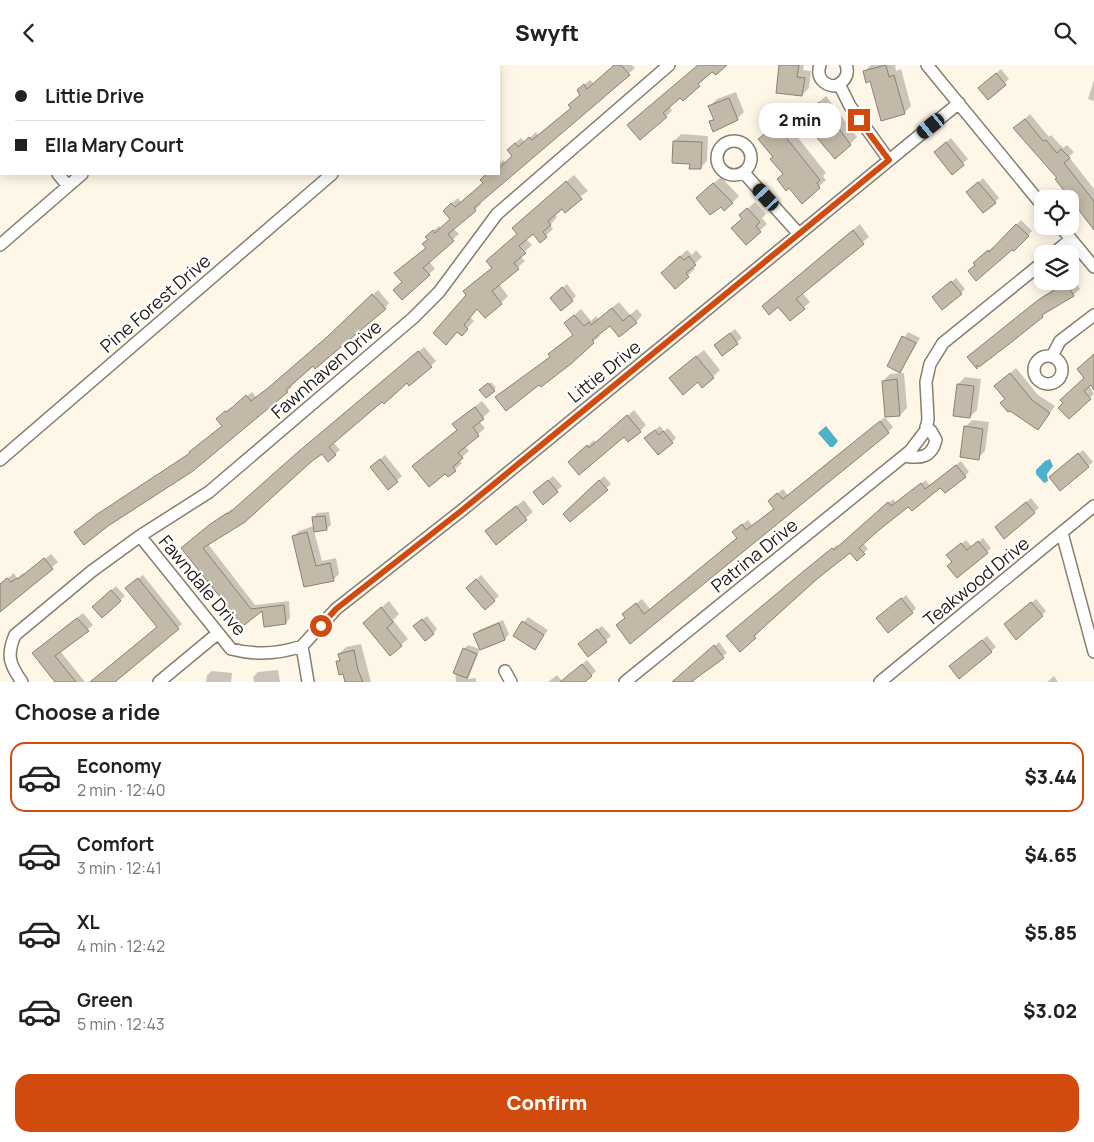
<!DOCTYPE html>
<meta charset="utf-8">
<style>
body{margin:0;font-family:Manrope,sans-serif;background:#f2f2f2;color:#222;height:100vh;display:flex;flex-direction:column;font-size:19px;white-space:nowrap}
*{box-sizing:border-box;margin:0}
p{font-size:16px;color:#767676}
.icon{flex:none;width:28px;height:28px;fill:none;stroke:currentColor;stroke-width:2;stroke-linecap:round;stroke-linejoin:round}
.map{position:relative;height:617px;overflow:hidden}
.panel{display:flex;flex-direction:column;background:#fff;flex:1}
.panel>*{flex:none}
.banner{position:absolute;left:0px;top:0px;width:500px;height:110px;box-shadow:0 2px 12px #0003;display:grid;align-content:center;height:110px;padding:0 15px;background:#fff}
.controls{position:absolute;left:1034px;top:125px;display:grid;gap:10px}
.controls a{display:grid;place-items:center;width:45px;height:45px;border-radius:10px;background:#fff;box-shadow:0 2px 12px #0003;font-size:25px}
.end{position:absolute;width:22px;height:22px;margin:-11px;border:6px solid #d14b0e;background:#fff;box-shadow:0 0 0 2px #fff}
.from{border-radius:50%}
.bubble{position:absolute;height:35px;border-radius:15px;background:#fff;box-shadow:0 2px 12px #0003;font-size:16px;font-weight:800;line-height:35px;text-align:center}
.car{position:absolute;width:15px;height:30px;margin:-15px -8px;border-radius:6px;box-shadow:0 0 4px 1px #0007;background:linear-gradient(#222 24%,#8ab4d8 0 40%,#222 0 76%,#8ab4d8 0 86%,#222 0)}
.banner b{display:flex;align-items:center;gap:18px;height:48px;font-size:19px}
.banner b+b{border-top:1px solid #e0e0e0}
.banner i{width:12px;height:12px;background:#222}
ul{padding:0;list-style:none}
li{display:flex;align-items:center;gap:15px;height:70px;margin:0 10px 8px;padding:0 5px;border:2px solid transparent;border-radius:15px}
li div{flex:1}
li b{display:block;font-size:19px}
li em{font-style:normal;font-weight:800}
li.current{border-color:#d14b0e}
li>.icon{width:45px;height:45px;stroke-width:1.5}
h2{padding:0 15px;font-size:22px;line-height:60px}
.action{display:flex;gap:10px;margin-top:auto;padding:10px 15px}
.action a{flex:1;height:58px;border-radius:15px;background:#d14b0e;color:#fff;font-size:20px;font-weight:800;line-height:58px;text-align:center}
header{display:flex;justify-content:space-between;align-items:center;height:65px;padding:0 15px;background:#fff;font-size:22px;font-weight:800}
.map>svg:first-child{display:block}
.water{fill:#4fb0ca}
.shadow{fill:#0003}
.building{fill:#c3b9a8;stroke:#8b8172}
.lines{fill:none;stroke-linecap:round;stroke-linejoin:round}
.minor-casing{stroke:#877e6e;stroke-width:14}
.minor{stroke:#fff;stroke-width:11}
.route{stroke:#d14b0e;stroke-width:6}
.labels{text-anchor:middle;dominant-baseline:central;stroke-width:4.5;stroke-linejoin:round;paint-order:stroke}
.street-label{font-size:18px;fill:#201c16;stroke:#fff}
</style>
<header><svg class="icon" aria-label="back" viewBox="0 0 24 24"><path d="M15 5l-7 7 7 7"/></svg>Swyft<svg class="icon" aria-label="search" viewBox="0 0 24 24"><circle cx="10" cy="10" r="6"/><path d="M15 15l6 6"/></svg></header>
<div class="map">
<svg width="1094" height="617" viewBox="0 0 1094 617">
<rect width="100%" height="100%" fill="#fef6e7"/>
<path class="water" d="M826 361 838 376 833 382H830L818 368Z
M1050 394 1053 401 1047 409 1048 416 1044 418 1036 409V405L1045 396Z"/>
<path class="shadow" d="M615 0H632L635 3 480 137 481 139 475 145 453 163 459 169 429 196 435 204 429 209 403 217 395 208 427 182 433 166 439 161 441 163 452 154 450 140 458 133 461 137 484 118 481 115 487 109H499V99L503 95 506 98 514 91V79L521 73 525 77 536 67 538 70 572 43 582 29 584 20 590 15 594 19Z
M698 0H725L713 5 683 35 680 31 669 41 672 46 640 73Z
M780 0H804L803 5 811 6 809 23 802 30Z
M871 0H895L896 6 901 4 911 41 904 48 864 7Z
M1001 4 1009 14 988 33 984 19Z
M1094 15V36L1088 34Z
M736 27 744 47 737 54 710 57 714 53 710 41 717 34Z
M826 31 857 72 850 79 821 70 811 44Z
M1030 49 1049 72 1051 70 1063 83 1067 80 1074 87 1069 92 1094 124V156L1020 58Z
M783 54 826 108 823 111 826 115 802 137 775 92 767 68Z
M681 69 708 71 707 96 700 103 691 98 674 76Z
M951 73 968 94 952 108 940 82Z
M574 110 588 126 555 149 557 152 550 160 553 164 540 176 533 168 526 174 532 180 520 191 525 196 499 219 508 231 501 238 478 243 470 252 474 256 462 269 471 219 493 202 518 169 520 156Z
M721 112 739 131 732 138 704 126Z
M983 113 999 133 995 137 972 123Z
M755 137 766 149 762 153 767 159 746 178 743 153 747 144Z
M1021 155 1032 166 1014 185 1012 183 976 199 979 194 993 182 994 183Z
M860 159 869 172 802 227 810 237 790 255 770 235Z
M687 185 692 190 696 185 702 192 692 201 695 204 675 222 669 201Z
M956 213 965 224 961 228H938Z
M1073 213 1080 224 1073 230 1049 245 977 302 975 286 1046 229Z
M567 219 576 231 572 235 556 228Z
M378 225 389 238 385 243 313 299 290 320 292 322 287 326 191 387 223 361 217 354 231 342 232 344 252 327 256 332 274 318 334 268Z
M619 237 630 250 637 244 642 250 636 257 610 259 598 269 600 271 593 277 539 318 497 332 551 291 549 289 556 283 574 269 566 258 581 244 591 256 596 251 598 254Z
M735 264 742 273 722 290 720 276Z
M908 267 920 273 900 307 888 300Z
M424 282 436 296 410 319 407 316 382 335 333 377 340 385 335 389 322 387 208 479 255 540 289 536 290 553 286 558 263 544 244 559 187 478 215 456 232 444 234 446 304 382Z
M704 285 720 305 703 321 698 316 677 306Z
M1094 290V316L1089 320 1094 329 1069 352Z
M1016 303 1038 330 1055 341 1038 364 1006 334 995 321Z
M904 308 907 343 900 350 883 316 890 309Z
M965 312 981 314 977 345 970 352 958 319Z
M491 317 496 323 486 332 481 325Z
M482 336 490 346 479 356 485 363 465 381 469 386 459 395 462 398 448 411 461 352Z
M634 345 646 360 640 366 576 391 594 375 596 378Z
M885 352 893 362 888 367 630 577 626 552 629 544 642 534 650 544 738 472 739 462 748 455 752 460 775 443 774 431 783 424 788 430Z
M972 355 989 357 985 386 978 393 965 362Z
M660 361 664 366 668 363 676 373 672 377 650 369Z
M1083 385 1093 397 1088 401 1055 408Z
M385 390 402 411 388 423 376 398Z
M961 396 969 407 965 411 941 421 909 440 863 478 868 484 857 494 850 487 788 538 741 585 805 505 837 480 839 481 893 434 896 438 926 415 930 421Z
M553 411 562 421 544 438 539 423Z
M604 411 611 419 570 455 565 449Z
M1031 433 1039 443 1034 447 1001 457Z
M524 435 533 447 496 478 493 459Z
M329 447 331 460 326 464 314 466 322 496 336 493 339 509 333 515 305 521 293 472 299 466 314 461 313 453 317 448Z
M983 473 991 483 987 487 954 497 952 486 966 475 972 482Z
M51 489 58 497 0 546V525L7 514 14 508 17 513 23 508 24 510Z
M143 510 182 559 113 617H100L159 562 131 519Z
M481 510 499 531 485 543 472 518Z
M116 521 125 531 102 551 98 537Z
M906 530 916 543 912 547 882 549Z
M1036 534 1046 546 1042 550 1010 555Z
M389 536 399 549 393 555 408 574 401 580 371 551Z
M83 548 93 560 60 586 85 617H57L39 583Z
M427 551 437 564 433 569 419 557Z
M528 552 548 565 535 583 514 570Z
M503 555 509 569 505 574 481 583 475 569 479 565Z
M602 561 611 571 588 590 584 575Z
M987 571 996 582 991 586 955 597Z
M719 577 727 588 693 614 695 617H673Z
M361 579 371 617H346L338 597 341 594 339 589 346 582Z
M468 580 480 584 468 614 476 613V617H456L455 606 464 584Z
M587 595 596 606 584 617H548L557 610 562 616Z
M278 605 280 617H254L253 612 258 607Z
M212 606 232 608 231 617H206L207 610Z
M1054 611 1058 617H1047Z"/>
<path class="building" d="M614 0H621L630 10 474 143 476 146 448 169 454 176 423 203 430 210 402 235 393 225 402 217 394 208 426 183 422 179 428 174 425 172 433 165 435 168 450 154 443 146 451 138 455 142 475 125 483 118 480 115 486 109H499V103L512 91 507 85 515 78 518 82 529 72 532 75 571 43 568 40 580 30 577 25 584 19 587 24Z
M698 0H727L716 10 712 7 698 19 700 21 683 36 680 33 663 48 667 52 640 75 627 60Z
M779 0H799L797 12 805 13 802 31 776 28Z
M886 0 889 12 894 10 905 49 881 56 870 16 866 18 863 6Z
M996 8 1006 20 988 35 978 23Z
M729 33 738 55 713 67 709 56 714 55 708 41Z
M819 37 851 80 835 94 817 73 819 70 803 51Z
M1025 54 1043 76 1046 75 1057 88 1061 84 1070 93 1064 98 1094 136V165L1055 114 1057 113 1013 63Z
M776 60 820 115 817 118 820 123 802 139 789 123 786 126 777 114 783 109 770 94 773 92 758 74Z
M673 76 702 77 701 104H689L690 99 672 98Z
M946 77 964 100 952 110 934 87Z
M566 116 582 134 565 148 562 144 548 156 551 160 543 167 547 172 540 178 533 169 519 181 526 188 514 198 519 204 492 226 502 239 485 253 477 244 464 260 468 264 462 271 457 267 446 280 433 268 466 230 463 226 492 203 486 196 517 169 512 163Z
M978 117 996 138 983 148 966 127Z
M713 118 733 138 724 146 721 142 710 150 696 133Z
M747 143 760 157 756 161 761 167 746 180 731 163 742 154 739 150Z
M1016 159 1029 171 1014 186 1012 185 976 216 968 206 975 200 973 198 988 185 989 187Z
M853 165 864 179 796 234 805 244 790 256 778 242 769 250 762 241Z
M680 191 684 195 689 191 696 200 686 208 689 212 675 224 661 208Z
M951 216 962 229 942 245 932 232Z
M1066 218 1074 231 1042 250 1043 252 1013 276 979 302 977 300V304L967 292 1038 235Z
M562 222 573 236 561 246 550 233Z
M372 229 386 244 362 264 315 304 313 301 286 325 288 327 193 406 108 461 84 480 74 467 96 450 190 388 189 387 222 361 216 354 225 346 227 347 246 330 251 336 268 323 327 272Z
M612 243 623 256 630 250 637 258 619 272 610 261 592 275 594 278 572 298 541 322 539 320 506 346 495 332 550 292 548 289 573 270 564 258 574 250 584 261 589 257 591 260Z
M730 268 738 279 722 291 714 280Z
M902 271 916 278 900 308 887 301Z
M418 286 432 302 409 321 407 318 384 339 382 337 329 382 336 390 328 397 322 389 312 396 245 457 203 483 251 544 284 540 286 559 264 562 262 546 243 561 181 483 209 460 227 448 228 449 298 387Z
M1094 289V325L1091 320 1084 326 1091 334 1069 354 1058 343 1063 338 1060 335 1084 313 1077 304Z
M696 291 714 313 702 323 698 317 683 330 669 313Z
M1010 308 1032 335 1050 348 1038 365 1010 346 1008 347 1000 338 1005 334 994 321Z
M897 314 900 351 885 352 882 316Z
M488 318 495 326 486 333 479 325Z
M957 319 974 321 970 353 953 351Z
M475 342 484 354 473 362 479 371 458 388 463 393 453 402 456 406 448 412 445 409 429 422 412 401 457 365 452 359Z
M627 350 641 367 628 377 624 372 618 377 579 410 568 397 587 380 589 383Z
M880 356 889 368 630 579 616 560 625 553 622 549 636 538 644 549 737 473 732 467 742 459 746 465 774 444 768 436 777 428 783 434Z
M964 361 983 364 979 395 960 392Z
M655 365 659 370 663 366 673 378 658 390 644 373Z
M1078 388 1089 402 1060 426 1049 412Z
M380 394 398 417 388 425 370 402Z
M956 400 966 412 945 428 940 423 912 446 908 442 879 465 859 483 865 489 857 496 850 488 817 514 754 571 756 573 740 587 726 571 799 510 832 483 834 485 888 437 891 441 921 418 925 424Z
M548 415 558 427 543 440 533 427Z
M599 415 608 425 570 457 563 449Z
M1026 437 1035 448 1004 474 995 462Z
M516 441 527 455 496 480 485 466Z
M325 451 327 465 314 467 312 452Z
M307 467 316 501 330 498 334 516 304 522 292 471Z
M978 476 988 488 957 513 947 501 952 497 946 490 961 478 967 485Z
M44 493 53 504 0 547V519L7 513 11 517 17 513 18 514Z
M138 513 179 564 115 617H90L157 562 125 523Z
M476 514 495 536 485 545 466 523Z
M111 525 121 536 102 553 92 542Z
M901 533 913 548 888 568 876 553Z
M1031 537 1043 551 1016 575 1004 559Z
M381 542 393 557 387 563 402 581 390 591 363 558Z
M77 553 89 566 55 591 76 617H55L32 588Z
M422 554 434 569 425 576 413 561Z
M522 556 544 570 535 585 513 571Z
M499 558 505 575 480 585 473 569Z
M597 564 607 577 588 592 578 579Z
M982 575 992 587 959 614 949 601Z
M714 580 724 593 691 617H672Z
M463 583 477 589 467 613 453 608Z
M354 585 358 605 363 617H345L343 609 339 610 336 596H340L338 589Z
M582 599 592 611 585 617H560Z"/>
<g class="lines">
<g class="minor-casing">
<path id="minor" d="M820 0C816 12 823 20 835 21 844 17 850 10 846 0
M927 0 1042 140
M207 1 209 0
M457 1 458 0
M839 19 850 41 889 95
M0 43 1 45
M717 93a17 17 0 1 1 34 0a17 17 0 1 1-34 0Z
M744 108 799 169
M58 109 68 121
M1060 161 1094 202
M0 180 82 109
M1053 189 1071 174
M1034 305a14 14 0 1 1 28 0a14 14 0 1 1-28 0Z
M1052 291 1060 276 1094 250
M905 391C921 394 932 392 936 375L931 366 926 362
M0 395 332 109
M1062 468 1094 587
M140 471 231 584C254 590 279 589 302 581
M505 606 511 617
M22 617C10 600 6 591 15 570L92 506 140 471 209 427 413 253 439 227 497 149 669 0
M159 617 217 569
M308 617 302 581 336 544 461 446 959 38
M625 617 910 386 926 365 928 354 926 317 930 299 943 278 1042 198
M880 617 1094 441"/>
</g>
<use href="#minor" class="minor"/>
</g>
<g class="lines">
<path class="route" d="M321 561 336 544 461 446 889 95 859 55"/>
</g>
<g class="labels">
<g class="street-label">
<text transform="translate(155 238) rotate(-41)">Pine Forest Drive</text>
<text transform="translate(326 304) rotate(-41)">Fawnhaven Drive</text>
<text transform="translate(604 306) rotate(-39)">Littie Drive</text>
<text transform="translate(754 490) rotate(-39)">Patrina Drive</text>
<text transform="translate(976 516) rotate(-39)">Teakwood Drive</text>
<text transform="translate(203 520) rotate(50)">Fawndale Drive</text>
</g>
</g>
</svg>
<div class="controls">
<a><svg class="icon" aria-label="locate" viewBox="0 0 24 24"><circle cx="12" cy="12" r="6"/><path d="M12 2v4M12 18v4M2 12h4M18 12h4"/></svg></a>
<a><svg class="icon" aria-label="layers" viewBox="0 0 24 24"><path d="M12 4l9 5-9 5-9-5zM3 14l9 5 9-5"/></svg></a>
</div>
<i class="end from" style="left:321px;top:561px"></i>
<i class="end" style="left:859px;top:55px"></i>
<div class="bubble" style="left:759px;top:38px;width:82px">2 min</div>
<i class="car" style="left:931px;top:61px;rotate:231deg"></i>
<i class="car" style="left:766px;top:132px;rotate:318deg"></i>
<div class="banner">
<b><i class="from"></i>Littie Drive</b>
<b><i></i>Ella Mary Court</b>
</div>
</div>
<section class="panel">
<h2>Choose a ride</h2>
<ul>
<li class="current"><svg class="icon" aria-label="car" viewBox="0 0 24 24"><path d="M5 17H2v-5l4-1 3-4h7l3 4 3 1v5h-3M9 17h6M6 11h13"/><circle cx="7" cy="17" r="2"/><circle cx="17" cy="17" r="2"/></svg><div><b>Economy</b><p>2 min · 12:40</p></div><em>$3.44</em></li>
<li><svg class="icon" aria-label="car" viewBox="0 0 24 24"><path d="M5 17H2v-5l4-1 3-4h7l3 4 3 1v5h-3M9 17h6M6 11h13"/><circle cx="7" cy="17" r="2"/><circle cx="17" cy="17" r="2"/></svg><div><b>Comfort</b><p>3 min · 12:41</p></div><em>$4.65</em></li>
<li><svg class="icon" aria-label="car" viewBox="0 0 24 24"><path d="M5 17H2v-5l4-1 3-4h7l3 4 3 1v5h-3M9 17h6M6 11h13"/><circle cx="7" cy="17" r="2"/><circle cx="17" cy="17" r="2"/></svg><div><b>XL</b><p>4 min · 12:42</p></div><em>$5.85</em></li>
<li><svg class="icon" aria-label="car" viewBox="0 0 24 24"><path d="M5 17H2v-5l4-1 3-4h7l3 4 3 1v5h-3M9 17h6M6 11h13"/><circle cx="7" cy="17" r="2"/><circle cx="17" cy="17" r="2"/></svg><div><b>Green</b><p>5 min · 12:43</p></div><em>$3.02</em></li>
</ul>
<div class="action"><a>Confirm</a></div>
</section>
